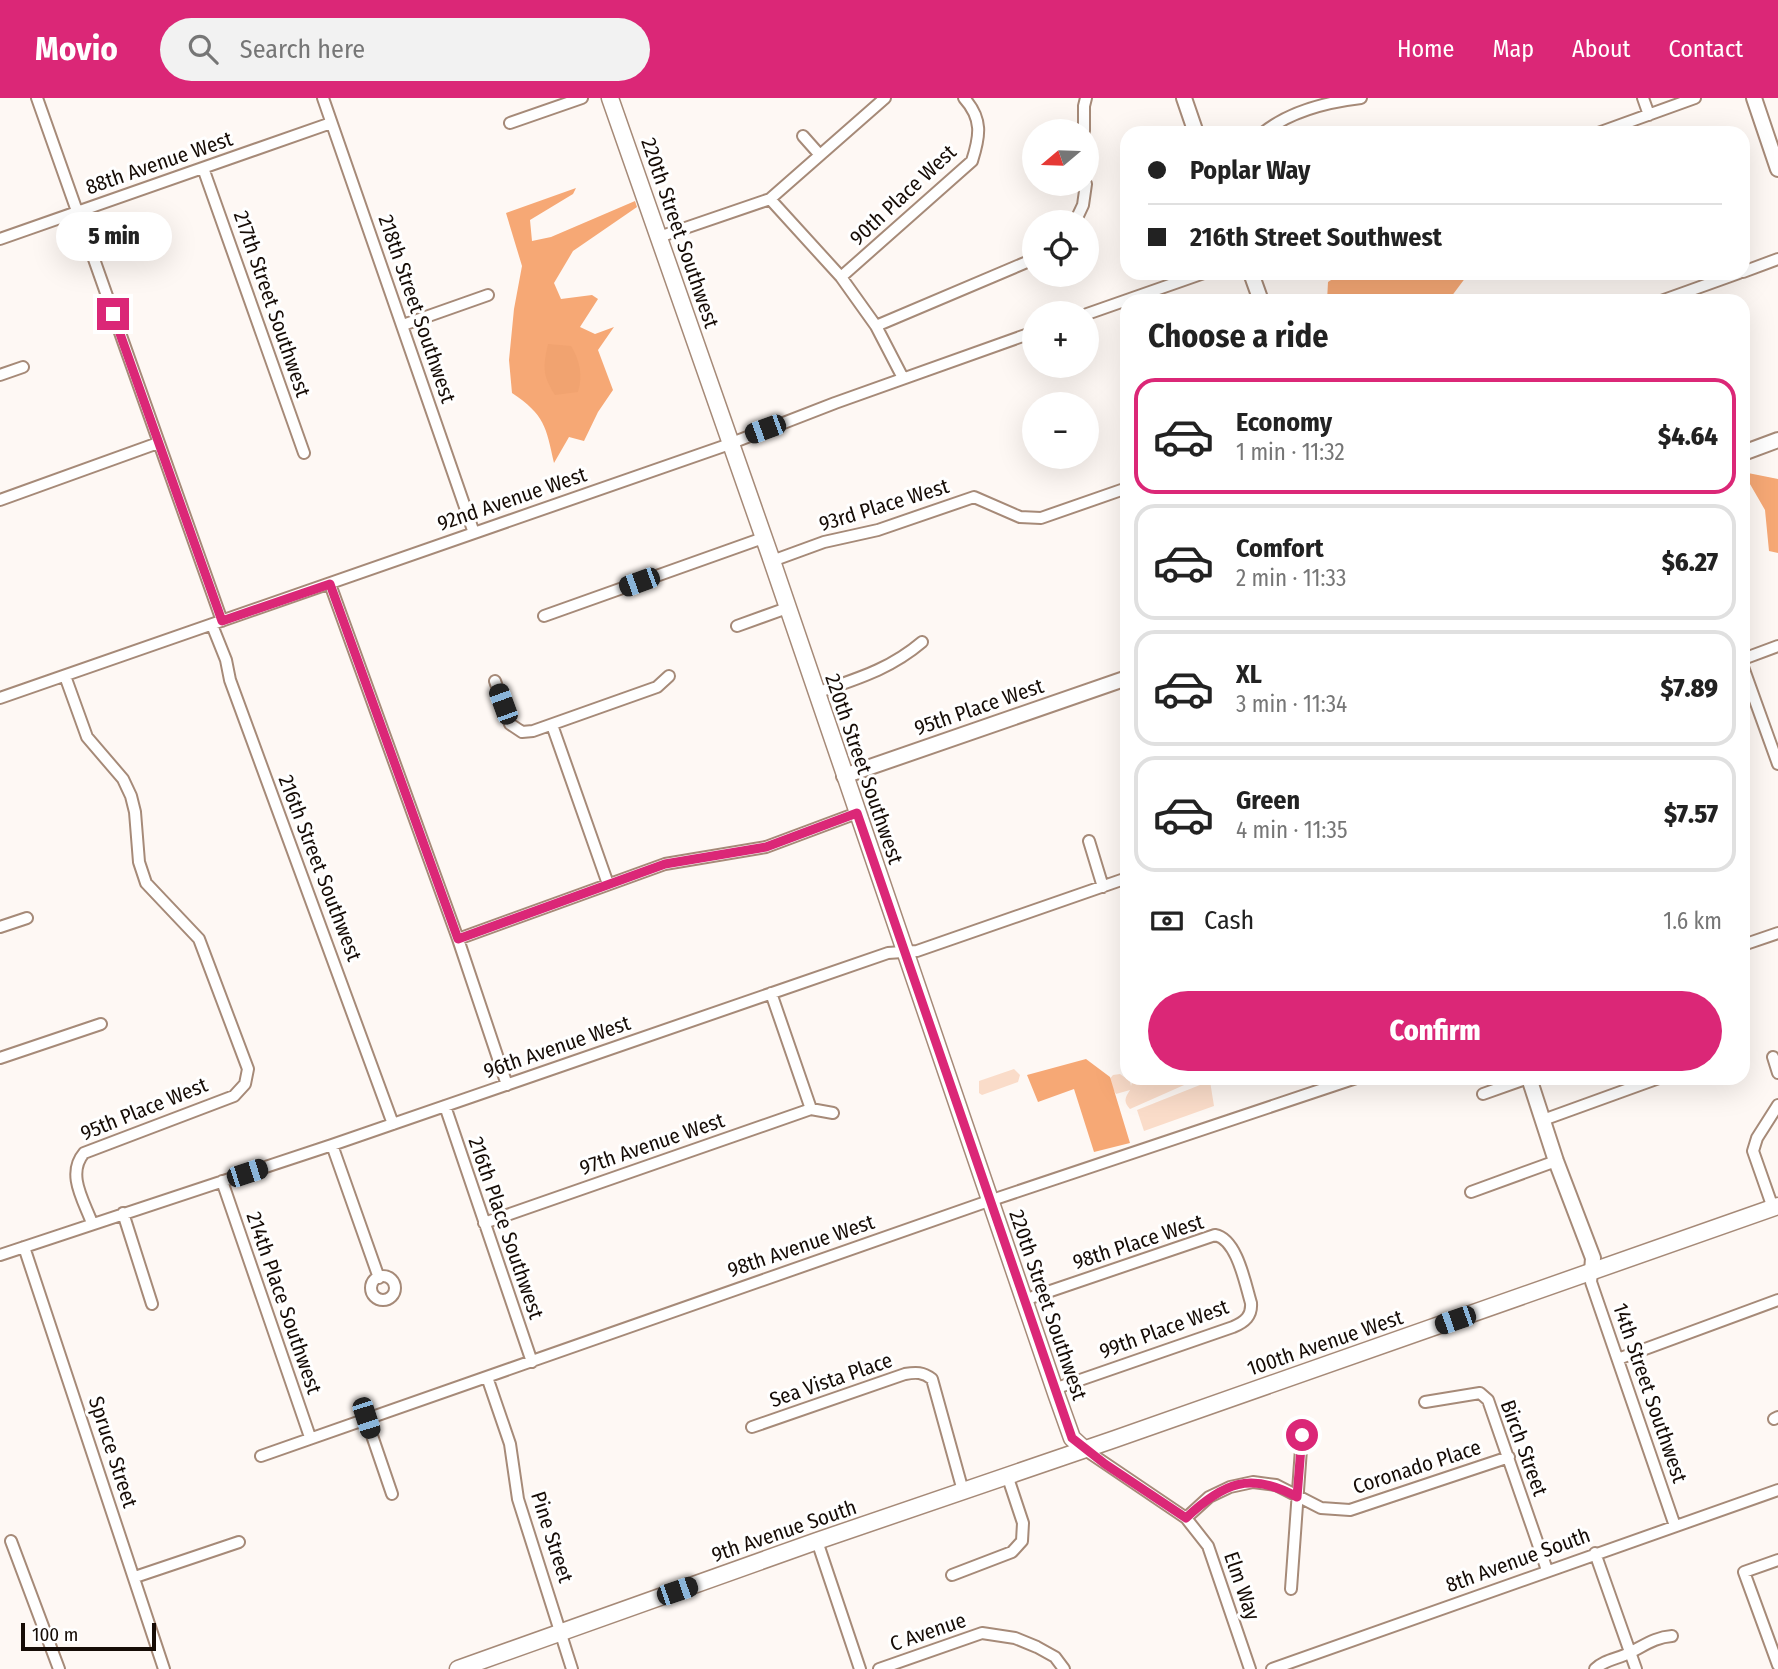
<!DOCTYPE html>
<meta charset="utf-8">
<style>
body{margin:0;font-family:"Fira Sans Condensed",sans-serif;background:#f2f2f2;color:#222;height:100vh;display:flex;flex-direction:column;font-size:26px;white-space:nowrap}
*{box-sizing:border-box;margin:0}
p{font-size:23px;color:#767676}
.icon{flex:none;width:38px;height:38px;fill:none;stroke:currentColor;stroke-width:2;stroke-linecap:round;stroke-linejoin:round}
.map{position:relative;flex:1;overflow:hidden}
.side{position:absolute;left:1120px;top:196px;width:630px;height:791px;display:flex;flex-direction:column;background:#fff;border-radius:21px;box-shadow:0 7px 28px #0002}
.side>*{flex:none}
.hud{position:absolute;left:1120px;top:28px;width:630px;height:154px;border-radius:21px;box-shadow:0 7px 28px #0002;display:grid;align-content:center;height:154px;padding:0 28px;background:#fff}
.needle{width:46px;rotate:251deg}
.buttons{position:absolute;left:1022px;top:21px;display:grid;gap:14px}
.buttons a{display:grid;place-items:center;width:77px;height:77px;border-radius:50%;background:#fff;box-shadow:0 7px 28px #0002;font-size:35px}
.scale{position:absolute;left:21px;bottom:18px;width:135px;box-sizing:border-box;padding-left:7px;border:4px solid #160c06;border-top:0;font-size:19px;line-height:24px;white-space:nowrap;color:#160c06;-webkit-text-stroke:5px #fff;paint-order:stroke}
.end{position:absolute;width:32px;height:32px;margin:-16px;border:9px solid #db2777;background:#fff;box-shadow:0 0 0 4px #fff}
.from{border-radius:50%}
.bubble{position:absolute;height:49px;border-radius:24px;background:#fff;box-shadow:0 7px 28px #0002;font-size:23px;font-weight:800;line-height:49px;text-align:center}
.car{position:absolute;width:21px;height:42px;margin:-21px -10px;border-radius:9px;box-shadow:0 0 5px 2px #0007;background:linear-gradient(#222 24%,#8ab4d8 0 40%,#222 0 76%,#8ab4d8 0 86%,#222 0)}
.hud b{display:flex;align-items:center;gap:24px;height:66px;font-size:26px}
.hud b+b{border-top:2px solid #e0e0e0}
.hud i{width:18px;height:18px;background:#222}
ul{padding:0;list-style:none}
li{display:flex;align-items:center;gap:21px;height:116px;margin:0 14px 10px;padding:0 14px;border:4px solid #e0e0e0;border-radius:21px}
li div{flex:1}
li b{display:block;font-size:26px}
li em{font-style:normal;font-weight:800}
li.active{border-color:#db2777}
li>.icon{width:63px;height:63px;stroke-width:1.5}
h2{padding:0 28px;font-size:32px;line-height:84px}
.pay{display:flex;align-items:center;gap:18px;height:77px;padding:0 28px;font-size:26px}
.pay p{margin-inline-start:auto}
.action{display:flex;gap:14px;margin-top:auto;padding:14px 28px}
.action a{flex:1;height:80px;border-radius:42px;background:#db2777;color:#fff;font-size:28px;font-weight:800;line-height:80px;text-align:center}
header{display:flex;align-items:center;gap:42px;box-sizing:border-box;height:98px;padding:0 35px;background:#db2777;color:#fff}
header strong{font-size:33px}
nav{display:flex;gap:38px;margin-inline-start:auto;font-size:24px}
.search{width:490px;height:63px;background:#f2f2f2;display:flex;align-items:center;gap:18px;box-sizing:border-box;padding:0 24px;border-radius:38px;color:#767676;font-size:26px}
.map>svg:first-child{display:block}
.green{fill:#fadcc9}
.forest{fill:#f6a875}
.water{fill:#f1a370}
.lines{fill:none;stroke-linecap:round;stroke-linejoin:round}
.minor-casing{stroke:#a68a78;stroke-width:14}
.tertiary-casing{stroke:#a68a78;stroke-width:18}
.secondary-casing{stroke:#a68a78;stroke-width:19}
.minor{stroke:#fff;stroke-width:10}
.tertiary{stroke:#fff;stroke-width:14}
.secondary{stroke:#fff;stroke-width:16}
.route{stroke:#db2777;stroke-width:9}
.labels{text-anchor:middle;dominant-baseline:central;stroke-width:6;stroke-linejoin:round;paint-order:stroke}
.street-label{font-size:21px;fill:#160c06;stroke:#fff}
</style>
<header>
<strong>Movio</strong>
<div class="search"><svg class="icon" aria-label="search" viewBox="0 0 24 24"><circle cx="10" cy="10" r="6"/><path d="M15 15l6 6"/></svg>Search here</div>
<nav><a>Home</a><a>Map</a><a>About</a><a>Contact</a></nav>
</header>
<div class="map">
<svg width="1778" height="1571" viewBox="0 0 1778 1571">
<rect width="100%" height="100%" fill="#fef8f4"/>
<path class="green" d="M1014 971 1020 977 1018 984 982 997 979 995V983Z
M1120 976 1130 983 1131 988 1133 980H1200L1130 1011C1123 1003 1125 1000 1130 992L1116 996 1108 983 1113 977Z
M1210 983 1214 1008 1144 1033 1137 1012Z"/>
<path class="forest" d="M576 90 573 96 530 122 532 143 551 139 635 103 637 109 573 153 554 185 561 201 592 197 598 201 580 229 595 236 614 229 598 252 613 292 598 314 584 343 569 339 554 365C546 329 545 317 512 295L509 262 514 211 522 168 506 115Z
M1342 175H1469L1448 203H1327L1328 184Z
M1743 374 1778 381V455L1769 453 1765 412Z
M1086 961 1110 979 1130 1045 1094 1054 1074 991 1038 1004 1027 977Z"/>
<path class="water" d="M548 246 571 248C580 263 583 277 578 294L555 297C542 277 543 269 548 246Z"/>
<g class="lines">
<g class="minor-casing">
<path id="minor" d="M37 0 222 523
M323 0 474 435
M1643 0 1649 17
M510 25 582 0
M1084 33V8L1086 0
M1263 35C1290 13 1327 4 1361 0
M1598 35 1695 0
M803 38 819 56
M203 70 304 355
M770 101 841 179 876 228 903 280
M1075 124 1083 107 1086 86
M659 139 770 101 885 0
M0 141 331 25
M1743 174 1778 161
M841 179 972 63C980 38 983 21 964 0
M1661 203 1739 175
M1087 216 1204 175
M403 227 488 197
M876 228 1034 161
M0 277 23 269
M0 402 158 345
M772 463 824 444 878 432 974 399 1020 419 1041 420 1127 390
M330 486 458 841 507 987
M544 518 763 440
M212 527 226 562 230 582C284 731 340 878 393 1026
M737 528 787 510
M1743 561 1778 548
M1743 569 1778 666
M65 578 87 639 123 681 131 698 135 714 139 764 146 785 199 841 248 971 245 986 234 998 84 1055C66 1076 84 1103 92 1125
M495 583 510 626 522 634 533 633 657 589 669 578
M816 595C856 581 889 572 922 544
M0 600 724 348 835 305 1034 234
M552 627 608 786
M1089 743 1103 789
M0 829 27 820
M458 841 665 766 766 749 857 715
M1743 847 1778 835
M771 895 811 1011
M1773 959 1778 975
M0 960 101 926
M1483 996 1528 980
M445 1008 532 1264
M1543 1022 1659 980
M332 1047 379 1180
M222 1083 310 1339
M1471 1094 1556 1063
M1773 1110 1753 1053 1757 1040 1778 1007
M123 1115 152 1206
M484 1125 811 1011 833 1015
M24 1149 164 1571
M0 1157 332 1047 888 855 917 853 1127 780
M1592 1174 1591 1184 1675 1428
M371 1190a12 12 0 1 1 24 0a12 12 0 1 1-24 0Z
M1024 1202 1215 1137C1237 1141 1245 1185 1251 1205 1252 1218 1245 1224 1233 1229L1054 1291
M1618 1261 1778 1202
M487 1279 510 1346 518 1401 572 1571
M1425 1304 1480 1295 1488 1302 1547 1472
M366 1320 392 1396
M1774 1321 1778 1319
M752 1329 905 1276C916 1274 923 1274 932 1281L963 1393
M1084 1351 1186 1420 1208 1448 1250 1571
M261 1358 980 1106 1356 980
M1186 1420 1209 1399 1230 1389 1253 1384 1276 1387 1321 1410 1350 1412 1509 1359
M11 1443 59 1571
M817 1443 860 1571
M1595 1455 1636 1571
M1778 1462 1744 1474 1778 1567
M952 1477 1012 1454 1022 1443 1023 1425 1007 1377
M135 1479 239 1444
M1291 1491 1302 1337
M879 1571 982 1535 1015 1540 1037 1549 1055 1559 1064 1571
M1272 1571 1778 1392
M1595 1571C1605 1561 1619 1561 1631 1554 1645 1547 1656 1539 1672 1538"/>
</g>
<g class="tertiary-casing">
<path id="tertiary" d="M1184 0 1196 35
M1754 0 1778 71
M1251 175 1261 203
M1743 355 1778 342
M844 678 1127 580
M1529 980 1556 1063 1593 1160 1592 1174"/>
</g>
<g class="secondary-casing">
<path id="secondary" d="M610 0 772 463 1057 1298 1072 1340 1084 1351
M458 1571 817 1443 1115 1341 1778 1108"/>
</g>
<use href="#minor" class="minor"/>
<use href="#tertiary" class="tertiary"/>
<use href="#secondary" class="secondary"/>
</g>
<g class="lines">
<path class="route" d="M113 216 222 523 330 486 458 841 665 766 766 749 857 715 1072 1340 1105 1366 1186 1420C1223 1385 1250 1373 1297 1399L1302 1337"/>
</g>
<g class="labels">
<g class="street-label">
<text transform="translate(159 65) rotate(-19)">88th Avenue West</text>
<text transform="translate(903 97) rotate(-43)">90th Place West</text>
<text transform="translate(680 135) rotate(71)">220th Street Southwest</text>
<text transform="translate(272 206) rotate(71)">217th Street Southwest</text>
<text transform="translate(417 211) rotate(71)">218th Street Southwest</text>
<text transform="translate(512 401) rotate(-19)">92nd Avenue West</text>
<text transform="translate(884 407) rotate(-17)">93rd Place West</text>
<text transform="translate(979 609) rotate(-19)">95th Place West</text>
<text transform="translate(864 671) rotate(71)">220th Street Southwest</text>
<text transform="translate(320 770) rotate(69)">216th Street Southwest</text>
<text transform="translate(557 949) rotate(-19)">96th Avenue West</text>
<text transform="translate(144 1011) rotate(-22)">95th Place West</text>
<text transform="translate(652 1046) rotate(-19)">97th Avenue West</text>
<text transform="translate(506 1130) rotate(71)">216th Place Southwest</text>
<text transform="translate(1138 1144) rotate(-18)">98th Place West</text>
<text transform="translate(801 1148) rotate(-19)">98th Avenue West</text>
<text transform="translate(284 1205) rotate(71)">214th Place Southwest</text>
<text transform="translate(1048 1207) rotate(71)">220th Street Southwest</text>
<text transform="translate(1164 1231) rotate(-20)">99th Place West</text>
<text transform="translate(1325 1245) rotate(-19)">100th Avenue West</text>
<text transform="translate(831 1282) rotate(-19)">Sea Vista Place</text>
<text transform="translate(1650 1295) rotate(71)">14th Street Southwest</text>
<text transform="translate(1524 1350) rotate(70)">Birch Street</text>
<text transform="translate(113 1354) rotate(72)">Spruce Street</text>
<text transform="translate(1417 1369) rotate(-18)">Coronado Place</text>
<text transform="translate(784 1433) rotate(-19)">9th Avenue South</text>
<text transform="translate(552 1439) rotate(72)">Pine Street</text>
<text transform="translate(1518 1462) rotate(-20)">8th Avenue South</text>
<text transform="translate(1242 1488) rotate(71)">Elm Way</text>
<text transform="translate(928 1534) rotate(-19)">C Avenue</text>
</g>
</g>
</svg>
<div class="buttons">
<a><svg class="needle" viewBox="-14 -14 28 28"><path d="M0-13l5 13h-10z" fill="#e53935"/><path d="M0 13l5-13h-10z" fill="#767676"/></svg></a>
<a><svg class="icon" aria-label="locate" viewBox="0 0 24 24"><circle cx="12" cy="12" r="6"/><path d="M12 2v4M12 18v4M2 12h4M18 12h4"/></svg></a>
<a>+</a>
<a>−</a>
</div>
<div class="scale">100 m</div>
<i class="end from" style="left:1302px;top:1337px"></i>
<i class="end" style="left:113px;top:216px"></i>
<div class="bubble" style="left:56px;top:114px;width:116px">5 min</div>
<i class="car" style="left:765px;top:331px;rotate:250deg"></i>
<i class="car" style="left:639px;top:484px;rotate:250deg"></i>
<i class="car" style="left:503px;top:606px;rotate:340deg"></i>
<i class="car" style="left:247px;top:1075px;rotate:72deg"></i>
<i class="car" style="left:1455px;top:1222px;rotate:251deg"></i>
<i class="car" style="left:366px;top:1320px;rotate:162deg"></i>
<i class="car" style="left:677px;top:1493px;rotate:71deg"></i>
<div class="hud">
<b><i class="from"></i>Poplar Way</b>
<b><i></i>216th Street Southwest</b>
</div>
<section class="side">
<h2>Choose a ride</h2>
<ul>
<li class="active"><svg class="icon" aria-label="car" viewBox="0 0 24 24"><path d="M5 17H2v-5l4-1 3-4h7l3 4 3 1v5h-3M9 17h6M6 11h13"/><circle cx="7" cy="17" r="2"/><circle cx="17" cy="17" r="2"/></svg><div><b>Economy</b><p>1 min · 11:32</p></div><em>$4.64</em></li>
<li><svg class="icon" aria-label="car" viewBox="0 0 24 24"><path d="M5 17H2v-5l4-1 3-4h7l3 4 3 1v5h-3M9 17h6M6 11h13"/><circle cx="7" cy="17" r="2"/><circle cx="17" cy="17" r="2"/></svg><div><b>Comfort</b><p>2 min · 11:33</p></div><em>$6.27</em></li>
<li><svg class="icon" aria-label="car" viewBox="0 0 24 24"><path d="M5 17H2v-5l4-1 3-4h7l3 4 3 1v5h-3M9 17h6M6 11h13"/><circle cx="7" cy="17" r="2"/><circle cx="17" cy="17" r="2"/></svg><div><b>XL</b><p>3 min · 11:34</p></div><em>$7.89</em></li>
<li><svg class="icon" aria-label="car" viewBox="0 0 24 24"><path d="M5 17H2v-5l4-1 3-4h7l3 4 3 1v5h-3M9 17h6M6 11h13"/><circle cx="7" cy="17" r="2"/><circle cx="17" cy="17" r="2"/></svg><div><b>Green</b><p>4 min · 11:35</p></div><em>$7.57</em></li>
</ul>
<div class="pay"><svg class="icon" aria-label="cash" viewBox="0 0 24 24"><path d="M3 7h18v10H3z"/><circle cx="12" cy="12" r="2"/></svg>Cash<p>1.6 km</p></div>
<div class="action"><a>Confirm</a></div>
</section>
</div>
